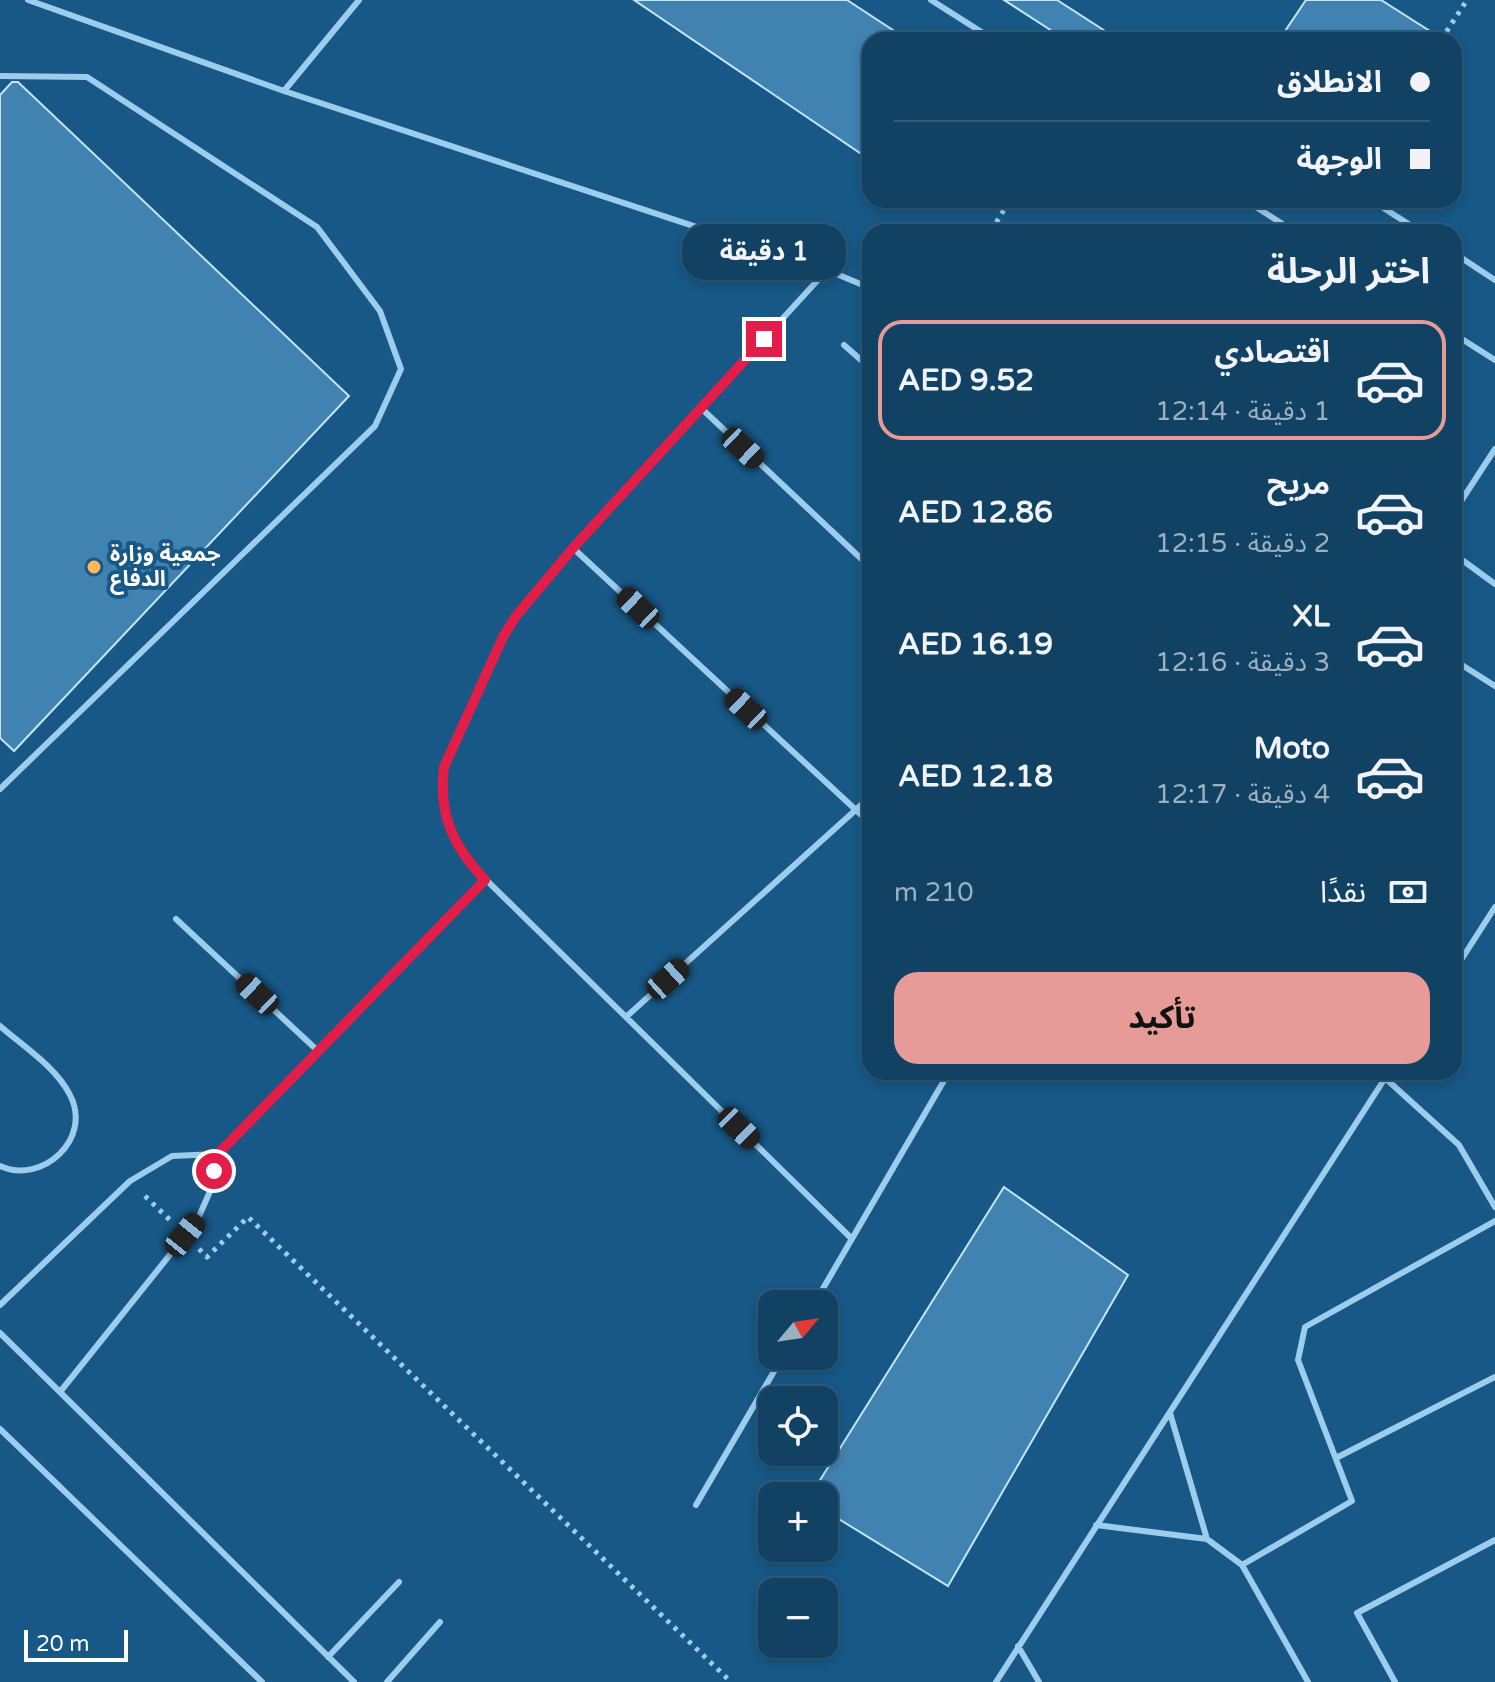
<!DOCTYPE html>
<html lang="ar">
<meta charset="utf-8">
<style>
body{margin:0;font-family:"Varela Round","Noto Sans Arabic",sans-serif;background:#1e4d6d;color:#f1f3f6;direction:rtl;height:100vh;display:flex;flex-direction:column;font-size:30px;white-space:nowrap}
*{box-sizing:border-box;margin:0}
p{font-size:26px;color:#9cb0bf}
.icon{flex:none;width:44px;height:44px;fill:none;stroke:currentColor;stroke-width:2;stroke-linecap:round;stroke-linejoin:round}
.map{position:relative;flex:1;overflow:hidden;direction:ltr}
.panel{position:absolute;left:862px;top:224px;width:600px;height:856px;display:flex;flex-direction:column;background:#114264;border-radius:24px;box-shadow:0 4px 12px #0003,0 0 0 2px #305b78;direction:rtl}
.panel>*{flex:none}
.banner{position:absolute;left:862px;top:32px;width:600px;height:176px;border-radius:24px;box-shadow:0 4px 12px #0003,0 0 0 2px #305b78;direction:rtl;display:grid;align-content:center;height:176px;padding:0 32px;background:#114264}
.needle{width:52px;rotate:61deg}
.buttons{position:absolute;left:758px;top:1290px;display:grid;gap:16px}
.buttons a{display:grid;place-items:center;width:80px;height:80px;border-radius:16px;background:#114264;box-shadow:0 4px 12px #0003,0 0 0 2px #305b78;font-size:40px}
.scale{position:absolute;left:24px;bottom:20px;width:104px;box-sizing:border-box;padding-left:8px;border:4px solid #fff;border-top:0;font-size:22px;line-height:28px;white-space:nowrap;color:#fff;-webkit-text-stroke:6px #175886;paint-order:stroke}
.end{position:absolute;width:36px;height:36px;margin:-18px;border:10px solid #e11d48;background:#fff;box-shadow:0 0 0 4px #fff}
.from{border-radius:50%}
.bubble{position:absolute;height:56px;border-radius:24px;background:#114264;box-shadow:0 4px 12px #0003,0 0 0 2px #305b78;font-size:26px;font-weight:700;line-height:56px;text-align:center;direction:rtl}
.car{position:absolute;width:24px;height:48px;margin:-24px -12px;border-radius:10px;box-shadow:0 0 6px 2px #0007;background:linear-gradient(#222 24%,#8ab4d8 0 40%,#222 0 76%,#8ab4d8 0 86%,#222 0)}
.banner b{display:flex;align-items:center;gap:28px;height:76px;font-size:30px}
.banner b+b{border-top:2px solid #305b78}
.banner i{width:20px;height:20px;background:#f1f3f6}
ul{padding:0;list-style:none}
li{display:flex;align-items:center;gap:24px;height:120px;margin:0 16px 12px;padding:0 16px;border:4px solid transparent;border-radius:24px}
li div{flex:1}
li b{display:block;font-size:30px}
li em{font-style:normal;font-weight:700}
li.on{border-color:#e69b98}
li>.icon{width:72px;height:72px;stroke-width:1.5}
h2{padding:0 32px;font-size:36px;line-height:96px}
.pay{display:flex;align-items:center;gap:20px;height:88px;padding:0 32px;font-size:30px}
.pay p{margin-inline-start:auto}
.button{display:flex;gap:16px;margin-top:auto;padding:16px 32px}
.button a{flex:1;height:92px;border-radius:24px;background:#e69b98;color:#111;font-size:32px;font-weight:700;line-height:92px;text-align:center}
.map>svg:first-child{display:block}
.building{fill:#4082b0;stroke:#c3e4fa;stroke-width:2}
.lines{fill:none;stroke-linecap:round;stroke-linejoin:round}
.path{stroke:#9dcded;stroke-width:5;stroke-dasharray:4 6;stroke-linecap:butt}
.service{stroke:#9dcded;stroke-width:6}
.route{stroke:#e11d48;stroke-width:10}
.poi-dot{fill:#ffb75a;stroke:#175886;stroke-width:3}
.labels{text-anchor:middle;dominant-baseline:central;stroke-width:8;stroke-linejoin:round;paint-order:stroke}
.poi-label{font-size:22px;font-weight:bold;fill:#fff;stroke:#175886;text-anchor:start}
</style>
<div class="map">
<svg width="1495" height="1682" viewBox="0 0 1495 1682">
<rect width="100%" height="100%" fill="#175886"/>
<path class="building" d="M634 0H847L908 40H870V138L860 153Z
M1004 0H1057L1119 40H1066Z
M1306 0H1381L1444 40H1279Z
M12 82H18L349 396 14 751 0 738V95Z
M1004 1187 1128 1275 948 1586 824 1510V1496H810Z"/>
<g class="lines">
<path class="path" d="M1441 40 1467 0
M998 232 996 223 1010 200
M145 1196 172 1222
M199 1249 207 1257 248 1217 731 1682"/>
<path class="service" d="M28 0 284 91 827 270 870 288
M931 0 994 40
M0 76 87 77 317 227 380 311 401 369 375 426 0 789
M284 91 359 0
M1245 200 1295 232
M1371 200 1421 232
M1454 253 1495 280
M827 270 573 548 516 616 503 637 444 767C440 802 446 830 466 860L852 1239
M1454 334 1495 360
M844 345 870 368
M701 408 870 567
M1454 512 1495 449
M573 548 870 823
M1454 554 1495 584
M1454 660 1495 686
M176 919 318 1051
M1454 971 1495 907
M626 1017 870 797
M0 1026C23 1046 56 1067 70 1095 93 1139 42 1185 0 1166
M1385 1078 1459 1145 1495 1207
M814 1304 949 1072
M0 1305 130 1181 172 1156 218 1154
M0 1333 354 1682
M60 1392 197 1221 211 1189 218 1154 485 880
M1170 1413 1207 1539
M0 1429 262 1682
M1336 1458 1495 1377
M696 1505 783 1356
M1096 1525 1207 1539 1242 1565 1308 1682
M1242 1565 1352 1501 1298 1360 1305 1327 1495 1221
M1018 1646 1039 1682
M328 1657 399 1582
M387 1682 440 1622
M996 1682 1389 1072
M1395 1682 1357 1613 1495 1540"/>
</g>
<g class="lines">
<path class="route" d="M214 1171 218 1154 485 880C453 846 438 814 444 767L503 637 516 616 573 548 764 339"/>
</g>
<circle class="poi-dot" cx="94" cy="567" r="8"/>
<g class="labels">
<g class="poi-label">
<text x="110" y="554">جمعية وزارة<tspan x="110" dy="25">الدفاع</tspan></text>
</g>
</g>
</svg>
<div class="buttons">
<a><svg class="needle" viewBox="-14 -14 28 28"><path d="M0-13l5 13h-10z" fill="#e53935"/><path d="M0 13l5-13h-10z" fill="#9cb0bf"/></svg></a>
<a><svg class="icon" aria-label="locate" viewBox="0 0 24 24"><circle cx="12" cy="12" r="6"/><path d="M12 2v4M12 18v4M2 12h4M18 12h4"/></svg></a>
<a>+</a>
<a>−</a>
</div>
<div class="scale">20 m</div>
<i class="end from" style="left:214px;top:1171px"></i>
<i class="end" style="left:764px;top:339px"></i>
<div class="bubble" style="left:682px;top:224px;width:164px">1 دقيقة</div>
<i class="car" style="left:743px;top:448px;rotate:133deg"></i>
<i class="car" style="left:638px;top:608px;rotate:313deg"></i>
<i class="car" style="left:746px;top:709px;rotate:313deg"></i>
<i class="car" style="left:668px;top:979px;rotate:48deg"></i>
<i class="car" style="left:257px;top:994px;rotate:313deg"></i>
<i class="car" style="left:739px;top:1128px;rotate:134deg"></i>
<i class="car" style="left:185px;top:1235px;rotate:39deg"></i>
<div class="banner">
<b><i class="from"></i>الانطلاق</b>
<b><i></i>الوجهة</b>
</div>
<section class="panel">
<h2>اختر الرحلة</h2>
<ul>
<li class="on"><svg class="icon" aria-label="car" viewBox="0 0 24 24"><path d="M5 17H2v-5l4-1 3-4h7l3 4 3 1v5h-3M9 17h6M6 11h13"/><circle cx="7" cy="17" r="2"/><circle cx="17" cy="17" r="2"/></svg><div><b>اقتصادي</b><p>1 دقيقة · 12:14</p></div><em>AED 9.52</em></li>
<li><svg class="icon" aria-label="car" viewBox="0 0 24 24"><path d="M5 17H2v-5l4-1 3-4h7l3 4 3 1v5h-3M9 17h6M6 11h13"/><circle cx="7" cy="17" r="2"/><circle cx="17" cy="17" r="2"/></svg><div><b>مريح</b><p>2 دقيقة · 12:15</p></div><em>AED 12.86</em></li>
<li><svg class="icon" aria-label="car" viewBox="0 0 24 24"><path d="M5 17H2v-5l4-1 3-4h7l3 4 3 1v5h-3M9 17h6M6 11h13"/><circle cx="7" cy="17" r="2"/><circle cx="17" cy="17" r="2"/></svg><div><b>XL</b><p>3 دقيقة · 12:16</p></div><em>AED 16.19</em></li>
<li><svg class="icon" aria-label="car" viewBox="0 0 24 24"><path d="M5 17H2v-5l4-1 3-4h7l3 4 3 1v5h-3M9 17h6M6 11h13"/><circle cx="7" cy="17" r="2"/><circle cx="17" cy="17" r="2"/></svg><div><b>Moto</b><p>4 دقيقة · 12:17</p></div><em>AED 12.18</em></li>
</ul>
<div class="pay"><svg class="icon" aria-label="cash" viewBox="0 0 24 24"><path d="M3 7h18v10H3z"/><circle cx="12" cy="12" r="2"/></svg>نقدًا<p>210 m</p></div>
<div class="button"><a>تأكيد</a></div>
</section>
</div>
